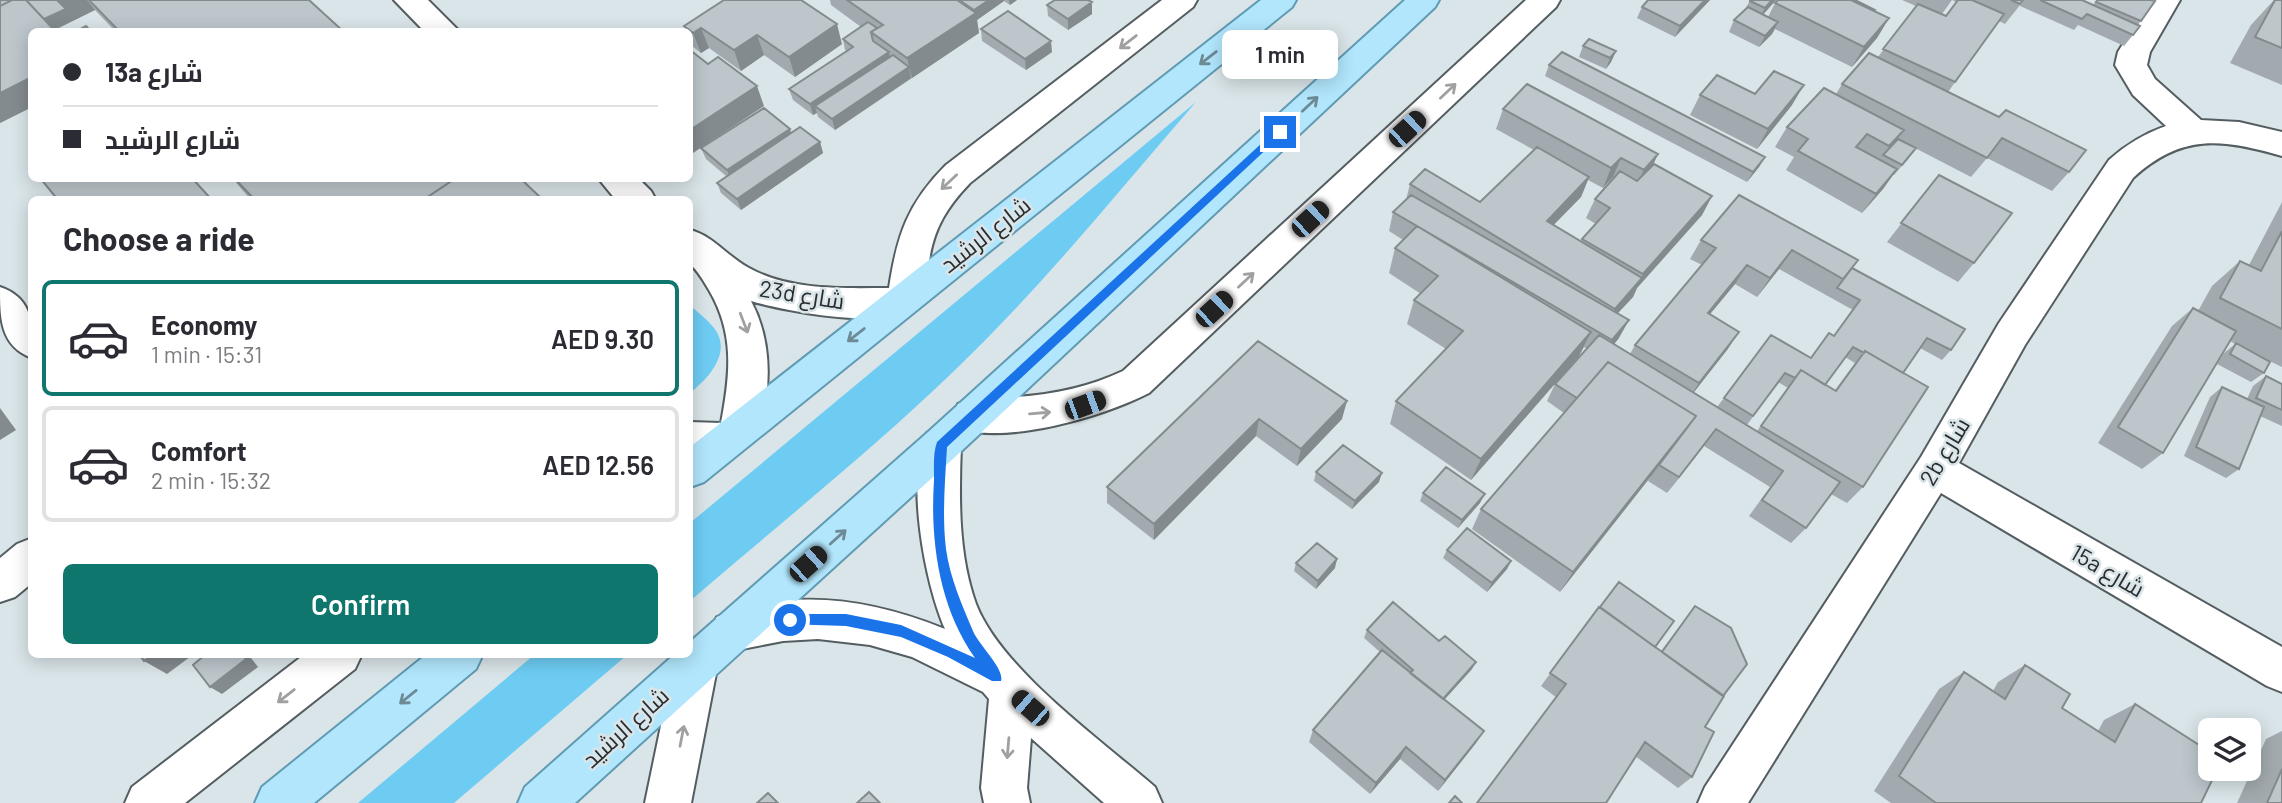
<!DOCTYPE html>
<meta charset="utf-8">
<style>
body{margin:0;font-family:Barlow,Cairo,sans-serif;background:#f7f7f7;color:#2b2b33;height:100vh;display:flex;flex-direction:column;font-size:26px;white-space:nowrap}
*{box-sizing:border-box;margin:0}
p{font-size:23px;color:#7c7c81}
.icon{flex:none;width:38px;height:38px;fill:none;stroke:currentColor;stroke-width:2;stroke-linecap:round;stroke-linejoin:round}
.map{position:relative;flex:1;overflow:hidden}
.panel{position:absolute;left:28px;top:196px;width:665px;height:462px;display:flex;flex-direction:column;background:#fff;border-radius:10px;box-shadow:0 4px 18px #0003}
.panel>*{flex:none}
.guide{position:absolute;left:28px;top:28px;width:665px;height:154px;border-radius:10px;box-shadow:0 4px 18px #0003;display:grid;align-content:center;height:154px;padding:0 35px;background:#fff}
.buttons{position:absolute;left:2198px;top:718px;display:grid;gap:14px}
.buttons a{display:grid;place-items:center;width:63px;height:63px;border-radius:10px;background:#fff;box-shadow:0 4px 18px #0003;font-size:35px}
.end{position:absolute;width:32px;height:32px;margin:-16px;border:9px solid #1a73e8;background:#fff;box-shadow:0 0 0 4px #fff}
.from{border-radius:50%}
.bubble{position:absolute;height:49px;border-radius:10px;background:#fff;box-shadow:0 4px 18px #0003;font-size:23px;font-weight:600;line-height:49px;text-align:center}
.car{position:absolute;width:21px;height:42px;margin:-21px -10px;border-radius:9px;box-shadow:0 0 5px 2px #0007;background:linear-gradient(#222 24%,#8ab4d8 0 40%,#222 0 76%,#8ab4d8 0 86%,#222 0)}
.guide b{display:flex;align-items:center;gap:24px;height:66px;font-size:26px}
.guide b+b{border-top:2px solid #e1e1e2}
.guide i{width:18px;height:18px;background:#2b2b33}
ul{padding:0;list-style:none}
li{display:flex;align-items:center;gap:21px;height:116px;margin:0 14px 10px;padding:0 21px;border:4px solid #e1e1e2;border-radius:10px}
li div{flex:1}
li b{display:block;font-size:26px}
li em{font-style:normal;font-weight:600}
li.on{border-color:#0f766e}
li>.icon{width:63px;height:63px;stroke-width:1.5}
h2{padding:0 35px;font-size:32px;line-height:84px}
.action{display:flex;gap:14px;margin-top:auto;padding:14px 35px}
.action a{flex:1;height:80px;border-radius:10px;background:#0f766e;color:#fff;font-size:28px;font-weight:600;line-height:80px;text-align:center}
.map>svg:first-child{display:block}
.green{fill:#6eccf3}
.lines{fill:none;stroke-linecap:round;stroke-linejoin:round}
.minor-casing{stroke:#545d61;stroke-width:4}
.major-casing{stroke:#609ab3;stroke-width:4}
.minor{fill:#fff;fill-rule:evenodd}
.major{fill:#b1e6fc;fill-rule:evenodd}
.wall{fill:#a2aaaf;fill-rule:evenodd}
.shaded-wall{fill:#848b8e}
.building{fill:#bcc6cb;stroke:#848b8e;stroke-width:2}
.oneway{stroke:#9fa0a1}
.oneway2{stroke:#6d8a95}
.route{fill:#1a73e8}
.labels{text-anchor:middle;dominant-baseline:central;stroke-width:5;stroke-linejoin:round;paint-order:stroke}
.street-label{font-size:23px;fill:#292d2e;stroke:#dae5e9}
</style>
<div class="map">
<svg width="2282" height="803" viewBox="0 0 2282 803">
<rect width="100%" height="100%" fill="#dae5e9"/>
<path class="green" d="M1196 102C1117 193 1041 288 954 371 870 452 778 525 690 601V523Z
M690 305C697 312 707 319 714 328 733 352 708 379 690 393Z
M534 655H627L454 803H358Z"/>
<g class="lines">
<g class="minor-casing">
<path id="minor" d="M394 0H428L460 32H425Z
M1162 0H1197L1193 7 970 183C947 207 934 228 929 261 927 273 928 287 923 298 909 336 783 311 751 301 773 342 773 398 753 440L744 443 740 452 726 457 690 456V422L721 423C730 375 735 334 709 290 703 280 698 271 690 264V230C712 235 728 257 749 268 790 291 843 288 889 288 897 235 908 203 946 165Z
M1526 0H1560L1556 7 1149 393C1104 416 1008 445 958 428L953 416 958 404C977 398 997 399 1017 397 1055 394 1089 387 1123 371Z
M2150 0H2180L2150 52 2147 65 2155 79 2201 120 2239 122 2282 132V156C2222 139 2182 133 2133 178L2025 345 1959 463 2282 647V692L2267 686 1941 493 1748 803H1698L1705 787 1921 457 1999 323 2109 160C2127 144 2144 134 2166 126L2133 95 2115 65 2118 52Z
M598 178H638L651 191 656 200H616Z
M0 287C35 299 32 327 32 358 0 346 0 318 0 287Z
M941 428 955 433 961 445C959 498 958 554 976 604 1001 669 1102 741 1155 787L1162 803H1104L1031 738 1027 788 1030 803H984L981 788 989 699 983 692 912 657 870 645 818 639 783 641 732 651 717 645 710 631 717 617C792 587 871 599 945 629 925 584 905 478 927 433Z
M32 538V583L15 597 0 602V558L17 544Z
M696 642 711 648 718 663 691 803H645L674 663 678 654H690V645Z
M305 654H362L355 669 185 803H125L132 787Z"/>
</g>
<g class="major-casing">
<path id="major" d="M1261 0H1296L1292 7 704 482 690 487V447Z
M1405 0H1439L1435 7 955 457 575 803H518L525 787 675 654H690V642L927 433Z
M427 654H483L476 669 314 803H255L262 787Z"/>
</g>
<use href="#minor" class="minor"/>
<use href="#major" class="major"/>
</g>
<path class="wall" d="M0 0H309L344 32H116L95 10 55 30 32 32V107L0 123Z
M830 0H1017L1010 5 1004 1 977 20 979 33 835 130 818 117 817 113 813 115 793 100 789 89 847 51 845 50 843 39 861 27 831 5Z
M1648 0H1710L1675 37 1637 18 1642 7Z
M1750 0H1776L1763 15 1768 17 1775 3 1874 11 1889 18 1877 38 1852 67 1775 29 1772 34 1759 47 1729 32 1734 20 1745 10Z
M1902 0H2024L2005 24 1999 21 1948 92 2069 172 2052 191 1987 158 1971 177 1915 148 1908 159 1894 175H1893L1883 189 1862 213 1786 170 1794 157 1775 147 1787 127 1836 94 1842 84 1878 57 1916 6ZM1952 0 1956 2 1946 16 1942 14Z
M2024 0H2082L2093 5 2097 0H2151L2155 1 2138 25 2133 35 2124 46 2078 25 2074 30 2020 6Z
M2274 0H2282V85L2230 63 2251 25Z
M1047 5 1092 14 1068 30 1048 16Z
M684 26 842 44 795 77 764 55 741 71 709 48 701 53 692 46 690 41V32H686Z
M981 29 1052 52 1026 70 982 41Z
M1583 46 1616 51 1611 62 1606 69 1579 57Z
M1549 65 1765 157 1759 167 1747 182 1545 76Z
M1755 94 1792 105 1757 149 1690 115 1700 95Z
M1503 109 1658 154 1653 164 1712 196 1702 215 1637 288 1633 297 1617 314 1619 338 1614 344 1630 354 1635 345 1702 265 1690 259 1701 240 1739 195 1852 268 1951 350 1942 360 1920 348 1903 373 1863 487 1847 503 1831 494 1806 528 1791 543 1749 516 1770 487 1704 446 1667 493 1648 481 1652 475 1560 592 1472 529 1481 509 1564 413 1547 401 1555 384 1587 349 1584 347 1579 356 1471 480 1390 424 1396 401 1446 349 1407 324 1414 300 1421 294 1389 273 1395 248 1403 240 1389 231 1393 212 1406 200 1410 184 1480 202 1534 150 1496 129ZM1613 177 1614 178 1595 199 1586 218 1596 224 1582 239 1581 242 1553 225 1581 197 1588 180 1603 188ZM1779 269 1853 310 1834 336 1811 358 1724 398 1717 407 1694 392 1727 350 1739 332 1710 314 1735 284 1757 297ZM1845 357 1855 363 1835 390 1825 385ZM1778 382 1788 388 1757 431 1747 425Z
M790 129 791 133 820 142 823 153 741 210 721 193 717 183 726 176 706 159 701 148Z
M1939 175 1974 263 1958 282 1887 242Z
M232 178H520L543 200H251Z
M2282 202V367L2261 357 2264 373 2251 382 2217 364 2224 353 2235 344 2230 341 2163 453 2142 469 2098 443 2172 326 2193 308 2198 311 2212 286 2240 261 2249 265Z
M1258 341 1342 419 1297 466 1256 436 1154 540 1107 503V487Z
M2266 376 2282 384V426L2260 416 2239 469 2226 478 2184 456 2210 397 2222 387 2247 399 2253 386Z
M1316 472 1379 482 1352 509 1314 481Z
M1423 493 1480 503 1458 528 1420 501Z
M1447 550 1511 561 1507 569 1487 592 1443 558Z
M1296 563 1335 568 1316 589 1294 571Z
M1695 606 1723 696 1705 727 1692 777 1678 788 1541 686 1599 607 1661 651Z
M1367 630 1472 669 1444 700 1476 743 1438 791 1400 759 1370 794 1309 742 1313 730 1380 652 1364 638Z
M2025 665 2062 708 2098 731 2104 720 2135 704 2201 803H1891L1874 791 1939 689 1964 672 1993 691 1998 682Z
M2282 731V803H2237L2266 739Z"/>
<path class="shaded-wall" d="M58 0H87L95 10 54 30 44 19Z
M989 0H1004V1L977 20 979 33 912 78 907 58 975 14 974 10Z
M1009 0H1017L1010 5Z
M1705 0H1710L1675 37 1680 26Z
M1772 0H1776L1759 19 1765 8Z
M1092 2V14L1068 30V19Z
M1889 18 1877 38 1852 67 1864 47Z
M1778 22 1772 34 1759 47 1765 36Z
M837 24 842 44 795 77 789 57Z
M701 28 709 48 701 53 693 33Z
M757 35 764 55 741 71 734 50Z
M1051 41 1052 52 1026 70 1025 59Z
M1616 51 1611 62 1606 69 1610 58Z
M889 52 891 63 815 106 817 113 813 115 810 104Z
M909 67 911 78 835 130 832 119Z
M32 77V107L0 123V93Z
M1804 85 1792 105 1757 149 1768 129Z
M757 86 764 106 690 155V130Z
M790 129 793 140 731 181 727 170Z
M820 142 823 153 741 210 737 199Z
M1658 154 1649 174 1634 189 1644 170Z
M1765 157 1759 167 1747 182 1753 172Z
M1621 158 1613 177 1603 188 1611 168Z
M1897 169 1883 189 1862 213 1876 194Z
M1589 177 1581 197 1539 240 1547 221Z
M1712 196 1702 215 1637 288 1633 297 1605 327 1615 309 1638 283 1643 274Z
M1792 250 1779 269 1757 297 1770 278Z
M1747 265 1735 284 1696 331 1708 313Z
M1629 320 1619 338 1603 358 1612 340Z
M1591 332 1579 356 1471 480 1481 459Z
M1739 332 1727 350 1687 401 1699 383Z
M1347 401 1342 419 1297 466 1301 449Z
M0 408 16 430 0 440Z
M1696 416 1652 475 1560 592 1573 572Z
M1259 419 1256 436 1154 540V524Z
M1716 429 1704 446 1667 493 1679 477Z
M1382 473 1379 482 1352 509 1355 501Z
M1485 494 1480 503 1458 528 1462 520Z
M1337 559 1335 568 1316 589 1318 581Z
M1511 561 1507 569 1487 592 1492 583Z
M153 654H194L167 674 144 661Z
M242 654H248L258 667 222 694 210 687Z
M1476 662 1472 669 1435 710 1439 703Z
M1484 731 1476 743 1438 791 1445 780Z
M1406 747 1400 759 1370 794 1376 783Z"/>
<path class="building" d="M2 0H12L0 6V1Z
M12 0H26L56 32H32V77L0 93V6Z
M26 0H57L66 9 44 19Z
M89 0H309L344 32H120Z
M724 0H801L837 24 789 57 757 35 734 50 701 28 693 33 684 26Z
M847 0H957L976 13 907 58 871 32 883 25Z
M959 0H989L974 10Z
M1055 0H1088L1092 2 1068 19 1047 5Z
M1648 0H1705L1680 26 1642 7Z
M1750 0H1772L1765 8 1750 1Z
M1778 0H1851L1889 18 1864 47 1775 3Z
M1851 0H1855L1875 10 1874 11Z
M1958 0H1972L2004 14 1955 82 1883 49 1918 4 1946 16Z
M2011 0H2023L2020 4Z
M2040 0H2082L2140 26 2133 35 2087 14 2082 19Z
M2098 0H2151L2155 1 2141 21 2096 2Z
M2275 0H2282V48L2255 37Z
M1748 7 1778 22 1765 36 1734 20Z
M1008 11 1051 41 1025 59 981 29Z
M868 22 877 28 871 32 873 41 889 52 810 104 789 89 853 47 843 39Z
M86 26 91 32H75Z
M1589 39 1616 51 1610 58 1583 46Z
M690 50 708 64 718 57 757 86 690 130Z
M1562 52 1765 157 1753 172 1549 65Z
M1869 53 1999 117 2006 110 2086 150 2069 172 2002 138 1987 158 1842 84Z
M893 55 909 67 832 119 815 106Z
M1774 71 1804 85 1768 129 1700 95 1717 75 1755 94Z
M1527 84 1658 154 1644 170 1621 158 1611 168 1503 109Z
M1824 88 1904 130 1889 146 1867 134 1856 147 1897 169 1876 194 1798 151 1808 139 1787 127Z
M764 108 790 129 727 170 701 148Z
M800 127 820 142 737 199 717 183Z
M1898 139 1916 148 1902 165 1883 155Z
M1537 147 1589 177 1547 221 1642 278 1615 309 1410 184 1425 169 1480 202Z
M1654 164 1712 196 1643 274 1582 239 1610 208 1595 199 1620 171 1637 181Z
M1939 175 2012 213 1974 263 1901 223Z
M40 178H192L212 200H58Z
M234 178H456L423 200H255Z
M456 178H520L543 200H423Z
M1411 195 1629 320 1612 340 1393 212Z
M1739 195 1858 260 1843 279 1792 250 1770 278 1747 265 1708 313 1739 332 1699 383 1635 345 1716 248 1701 240Z
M1417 226 1591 332 1481 459 1396 401 1463 331 1414 300 1438 276 1395 248Z
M2282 231V329L2220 298 2240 261 2261 271Z
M1852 268 1965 329 1951 350 1927 338 1903 373 1865 351 1864 353 1853 347 1825 385 1801 370 1795 378 1785 373 1753 416 1724 398 1771 335 1811 358 1829 333 1834 336 1860 300 1837 288Z
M2193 308 2236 331 2163 453 2118 427Z
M1599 335 1840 482 1806 528 1762 500 1783 471 1716 429 1679 477 1659 465 1696 416 1608 362 1577 398 1555 384Z
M1258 341 1347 401 1301 449 1259 419 1154 524 1107 487Z
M2236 343 2270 362 2264 373 2230 354Z
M1865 351 1928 387 1863 487 1761 426 1801 370 1836 391Z
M1608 362 1696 416 1573 572 1481 509Z
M2266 376 2282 384V410L2256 398Z
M2222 387 2264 407 2239 469 2196 447Z
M1343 445 1382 473 1355 501 1316 472Z
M1446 467 1485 494 1462 520 1423 493Z
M1467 528 1511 561 1492 583 1447 550Z
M1317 543 1337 559 1318 581 1296 563Z
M1619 582 1674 621 1655 647 1600 607Z
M1393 602 1439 641 1445 636 1476 662 1443 699 1410 673 1413 670 1367 630Z
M1695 606 1731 628 1747 664 1723 696 1662 652Z
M1599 607 1724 696 1705 727 1714 732 1692 777 1645 742 1606 803H1477L1566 684 1550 673Z
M1382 650 1484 731 1445 780 1406 747 1376 783 1313 730Z
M139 654H153L144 661Z
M206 654H242L246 659 210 687 193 665Z
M2025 665 2070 694 2062 708 2115 742 2135 704 2210 752V768H2218L2201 803H1936L1899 776 1964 672 2005 699Z
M2282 769V803H2267Z
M869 792 880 803H857Z
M768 793 778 803H757Z
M1455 796 1462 803H1449Z"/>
<defs><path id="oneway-shaft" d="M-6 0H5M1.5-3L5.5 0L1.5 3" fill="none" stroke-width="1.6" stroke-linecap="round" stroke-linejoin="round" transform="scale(1.75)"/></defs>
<g class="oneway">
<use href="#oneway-shaft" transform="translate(1128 42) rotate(142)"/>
<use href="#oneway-shaft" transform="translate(1448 91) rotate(-43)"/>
<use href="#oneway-shaft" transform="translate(949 182) rotate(137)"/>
<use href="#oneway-shaft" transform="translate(1246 280) rotate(-43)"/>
<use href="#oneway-shaft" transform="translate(744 323) rotate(69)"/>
<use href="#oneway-shaft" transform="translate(1040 413) rotate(-5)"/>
<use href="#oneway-shaft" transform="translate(286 696) rotate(142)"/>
<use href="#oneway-shaft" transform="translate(682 736) rotate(-79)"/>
<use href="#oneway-shaft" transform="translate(1008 748) rotate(95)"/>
</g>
<g class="oneway2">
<use href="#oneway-shaft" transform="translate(1208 58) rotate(142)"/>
<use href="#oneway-shaft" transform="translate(1310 104) rotate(-43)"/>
<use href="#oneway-shaft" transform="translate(856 335) rotate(142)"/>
<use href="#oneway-shaft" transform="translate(838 537) rotate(-42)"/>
<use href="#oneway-shaft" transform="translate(408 697) rotate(141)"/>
</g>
<path class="route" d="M1276 130 1285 132 947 447C945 481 942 516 946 549 950 578 962 605 973 631 978 644 1005 669 1001 681H992L948 657 901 637 846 626 785 624 784 620 790 614H846L901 625 975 658C939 607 930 541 934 480 934 467 933 453 937 442Z"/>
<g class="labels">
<g class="street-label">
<text transform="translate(985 234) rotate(-38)">شارع الرشيد</text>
<text transform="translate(802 294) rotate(9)">23d شارع</text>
<text transform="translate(1944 451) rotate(-59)">2b شارع</text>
<text transform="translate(2108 570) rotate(30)">15a شارع</text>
<text transform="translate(625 727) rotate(-42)">شارع الرشيد</text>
</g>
</g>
</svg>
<div class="buttons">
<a><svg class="icon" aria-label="layers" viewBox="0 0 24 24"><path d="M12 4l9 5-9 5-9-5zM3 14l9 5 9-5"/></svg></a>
</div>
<i class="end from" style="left:790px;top:620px"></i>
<i class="end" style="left:1280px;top:132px"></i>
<div class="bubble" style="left:1222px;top:30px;width:116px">1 min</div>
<i class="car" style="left:1407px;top:129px;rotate:47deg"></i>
<i class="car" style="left:1310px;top:219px;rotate:47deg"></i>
<i class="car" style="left:1214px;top:309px;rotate:47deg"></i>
<i class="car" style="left:1085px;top:405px;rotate:70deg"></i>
<i class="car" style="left:808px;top:564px;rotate:48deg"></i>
<i class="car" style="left:1030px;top:708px;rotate:311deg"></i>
<div class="guide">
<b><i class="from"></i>13a شارع</b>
<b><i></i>شارع الرشيد</b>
</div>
<section class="panel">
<h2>Choose a ride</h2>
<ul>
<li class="on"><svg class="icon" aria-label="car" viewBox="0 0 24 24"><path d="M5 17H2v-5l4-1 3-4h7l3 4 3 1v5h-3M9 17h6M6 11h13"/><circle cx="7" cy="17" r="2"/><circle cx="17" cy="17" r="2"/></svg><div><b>Economy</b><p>1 min · 15:31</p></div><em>AED 9.30</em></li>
<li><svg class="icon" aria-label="car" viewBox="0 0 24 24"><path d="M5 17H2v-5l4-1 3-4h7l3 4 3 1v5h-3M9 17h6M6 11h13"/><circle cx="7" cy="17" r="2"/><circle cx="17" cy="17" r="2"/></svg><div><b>Comfort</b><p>2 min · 15:32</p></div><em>AED 12.56</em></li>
</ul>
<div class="action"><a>Confirm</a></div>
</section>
</div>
